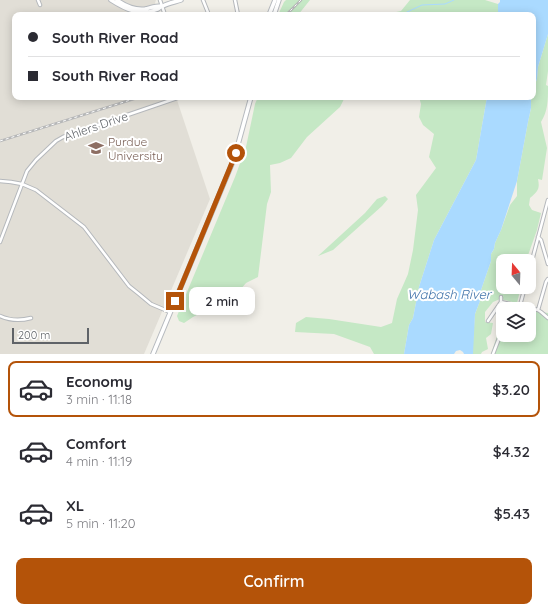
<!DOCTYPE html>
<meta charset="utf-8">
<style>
body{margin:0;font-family:Quicksand,sans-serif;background:#f7f7f7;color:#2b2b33;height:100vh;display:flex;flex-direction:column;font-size:15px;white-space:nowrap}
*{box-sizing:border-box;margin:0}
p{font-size:13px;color:#7c7c81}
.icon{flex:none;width:22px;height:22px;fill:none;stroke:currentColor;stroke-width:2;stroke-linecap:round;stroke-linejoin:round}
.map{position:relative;height:354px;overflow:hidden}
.drawer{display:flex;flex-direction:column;background:#fff;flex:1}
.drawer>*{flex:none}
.guide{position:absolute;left:12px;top:12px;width:524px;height:88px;border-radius:8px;box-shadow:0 2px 10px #0003;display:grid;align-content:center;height:88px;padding:0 16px;background:#fff}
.needle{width:26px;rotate:341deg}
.tools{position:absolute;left:496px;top:254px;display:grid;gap:8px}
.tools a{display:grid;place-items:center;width:40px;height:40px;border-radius:8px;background:#fff;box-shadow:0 2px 10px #0003;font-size:20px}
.scale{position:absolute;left:12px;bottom:10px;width:77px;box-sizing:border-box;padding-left:4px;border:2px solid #5f6368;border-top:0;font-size:11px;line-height:14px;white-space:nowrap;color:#5f6368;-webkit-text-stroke:3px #fff;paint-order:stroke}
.end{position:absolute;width:18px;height:18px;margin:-9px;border:5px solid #b45309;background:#fff;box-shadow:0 0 0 2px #fff}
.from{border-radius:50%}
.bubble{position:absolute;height:28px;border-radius:8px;background:#fff;box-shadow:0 2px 10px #0003;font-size:13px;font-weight:600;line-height:28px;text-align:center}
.guide b{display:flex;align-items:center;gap:14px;height:38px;font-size:15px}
.guide b+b{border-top:1px solid #e1e1e2}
.guide i{width:10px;height:10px;background:#2b2b33}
ul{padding:7px 0 0;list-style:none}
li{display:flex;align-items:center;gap:12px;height:56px;margin:0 8px 6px;padding:0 8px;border:2px solid transparent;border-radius:8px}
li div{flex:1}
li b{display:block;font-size:15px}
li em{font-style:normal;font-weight:600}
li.active{border-color:#b45309}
li>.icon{width:36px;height:36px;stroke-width:1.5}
.cta{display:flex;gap:8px;margin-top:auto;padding:8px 16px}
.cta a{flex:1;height:46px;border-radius:8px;background:#b45309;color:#fff;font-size:16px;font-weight:600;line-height:46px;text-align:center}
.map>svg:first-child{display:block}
.education{fill:#e1ded6}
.green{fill:#c5e8c5}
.water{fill:#aadaff}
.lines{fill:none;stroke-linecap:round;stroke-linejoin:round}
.stream{stroke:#aadaff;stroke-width:1}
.street-casing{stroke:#b5b8bc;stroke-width:4.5}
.secondary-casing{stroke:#b6babf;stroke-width:5.5}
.street{stroke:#fff;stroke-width:2.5}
.secondary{stroke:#fff;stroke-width:3.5}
.rail-casing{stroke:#b6b7b8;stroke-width:2.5}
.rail{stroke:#fff;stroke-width:1;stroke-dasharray:3;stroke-linecap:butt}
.route{stroke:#b45309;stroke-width:5}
.labels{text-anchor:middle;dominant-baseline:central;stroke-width:4;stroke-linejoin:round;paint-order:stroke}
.street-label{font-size:12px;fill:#5f6368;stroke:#fff}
.education-label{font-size:12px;fill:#785e54;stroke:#fff;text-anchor:start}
.water-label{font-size:13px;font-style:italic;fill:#4174aa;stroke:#fff}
</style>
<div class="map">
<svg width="548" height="354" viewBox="0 0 548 354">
<rect width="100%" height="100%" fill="#f1efe8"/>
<path class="education" d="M0 0H156L155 3 158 11 161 13V15H15V97H176L210 199 144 354H0Z"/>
<path class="green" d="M286 0H310L298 15H278L284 2Z
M410 0H485L498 4V15H382L401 11Z
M548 34V71L546 85 548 86C548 100 548 111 541 122L547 148 542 180 538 179C540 189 538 191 530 198L529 205 532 210 541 213 537 230 526 261H503V287H521L517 303 500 299 493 302 485 312V322L493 323 491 334 486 338 488 349 482 352 481 354H472L475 314 480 301V293L491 261V254L494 249 495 243 501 230 510 205 517 196V181L528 122 531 108 530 98 531 97H533V90L537 79 538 67Z
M258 97H345L340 107 307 137 291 158 280 163 270 165 271 192 267 204 258 277 246 283 229 303 203 312 193 317 184 323 179 321 177 316 235 177 246 147 255 104Z
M419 97H487L476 160 434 240 419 287 413 318 409 325 404 354H374L370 347 334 334 295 332 296 323 306 317 329 319 381 327 392 323 397 299 408 274 413 250 418 210 416 195 436 168 429 157 434 134 423 125 419 117 421 104Z
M385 196 388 199 382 206 333 250 318 256 365 213 377 199Z
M529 310 548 313V354H491L500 327 503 324V335H529Z"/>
<path class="water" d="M500 0H548V34L538 67 537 79 533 90V15H498V4L500 2Z
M487 97H531V108L528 122 517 181 501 230 495 243 494 249 491 254V261L480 293V301L475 314 473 354H464L463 352 460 350 456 351 454 354H404L409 325 413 318 419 287 434 240 476 160Z"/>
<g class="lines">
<path class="stream" d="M405 13 422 5 445 4 454 0
M399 15 401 13"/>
<g class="street-casing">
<path id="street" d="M38 0 40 5
M160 0 165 15
M203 0 209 15
M235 0 238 15
M0 181 11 182 22 184 36 190 84 227 129 286 139 294 151 304 170 312
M538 237 541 240 548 264
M0 242 27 171 36 160 56 141 63 137 180 97
M529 272 548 200
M501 302 538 310 541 312 548 318
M519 309 525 287
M538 310 546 282 548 279
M0 316C11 321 20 321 31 318
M488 321 501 302V297
M493 354 503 328"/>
</g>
<g class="secondary-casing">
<path id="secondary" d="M111 0C125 9 141 17 158 9 160 8 161 6 163 6 169 3 175 2 181 0
M117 0C125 6 134 10 145 9 150 8 155 6 161 6
M269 15 275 0
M274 15 279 0
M153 354 234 159 251 97"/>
</g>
<use href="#street" class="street"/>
<use href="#secondary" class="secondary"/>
<g class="rail-casing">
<path id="rail" d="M286 15 301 0
M0 141 140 97"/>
</g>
<use href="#rail" class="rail"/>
</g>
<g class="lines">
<path class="route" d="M175 301 236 153"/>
</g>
<defs>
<g id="university-bare" transform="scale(1.2)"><path d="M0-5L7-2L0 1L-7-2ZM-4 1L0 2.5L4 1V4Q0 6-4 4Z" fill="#8d6e63" stroke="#fff" stroke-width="2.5" paint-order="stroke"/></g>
</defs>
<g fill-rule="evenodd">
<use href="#university-bare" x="96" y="148"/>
</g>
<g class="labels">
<g class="street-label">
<text transform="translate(96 126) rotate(-19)">Ahlers Drive</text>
</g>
<g class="education-label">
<text x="108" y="141">Purdue<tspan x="108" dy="14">University</tspan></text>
</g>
<g class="water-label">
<text x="449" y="294">Wabash River</text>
</g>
</g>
</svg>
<div class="tools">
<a><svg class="needle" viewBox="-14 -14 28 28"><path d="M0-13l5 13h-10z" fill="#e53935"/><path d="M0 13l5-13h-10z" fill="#7c7c81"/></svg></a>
<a><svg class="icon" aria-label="layers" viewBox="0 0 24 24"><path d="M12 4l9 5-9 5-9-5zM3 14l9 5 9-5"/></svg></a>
</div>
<div class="scale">200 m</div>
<i class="end from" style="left:236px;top:153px"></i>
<i class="end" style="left:175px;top:301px"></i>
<div class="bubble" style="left:189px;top:287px;width:66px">2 min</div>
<div class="guide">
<b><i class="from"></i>South River Road</b>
<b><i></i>South River Road</b>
</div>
</div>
<section class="drawer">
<ul>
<li class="active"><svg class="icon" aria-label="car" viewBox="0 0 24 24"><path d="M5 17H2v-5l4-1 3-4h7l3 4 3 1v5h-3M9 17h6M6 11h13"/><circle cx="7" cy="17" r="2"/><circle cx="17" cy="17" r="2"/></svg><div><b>Economy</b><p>3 min · 11:18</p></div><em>$3.20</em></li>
<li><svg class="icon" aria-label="car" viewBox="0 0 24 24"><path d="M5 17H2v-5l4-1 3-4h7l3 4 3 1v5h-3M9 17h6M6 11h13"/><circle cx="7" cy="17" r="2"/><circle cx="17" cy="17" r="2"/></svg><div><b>Comfort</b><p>4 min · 11:19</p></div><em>$4.32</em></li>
<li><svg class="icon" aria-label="car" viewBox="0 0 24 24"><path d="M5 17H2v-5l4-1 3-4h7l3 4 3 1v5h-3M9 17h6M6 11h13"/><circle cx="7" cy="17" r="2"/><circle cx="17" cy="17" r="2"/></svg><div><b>XL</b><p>5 min · 11:20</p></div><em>$5.43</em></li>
</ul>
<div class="cta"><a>Confirm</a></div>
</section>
